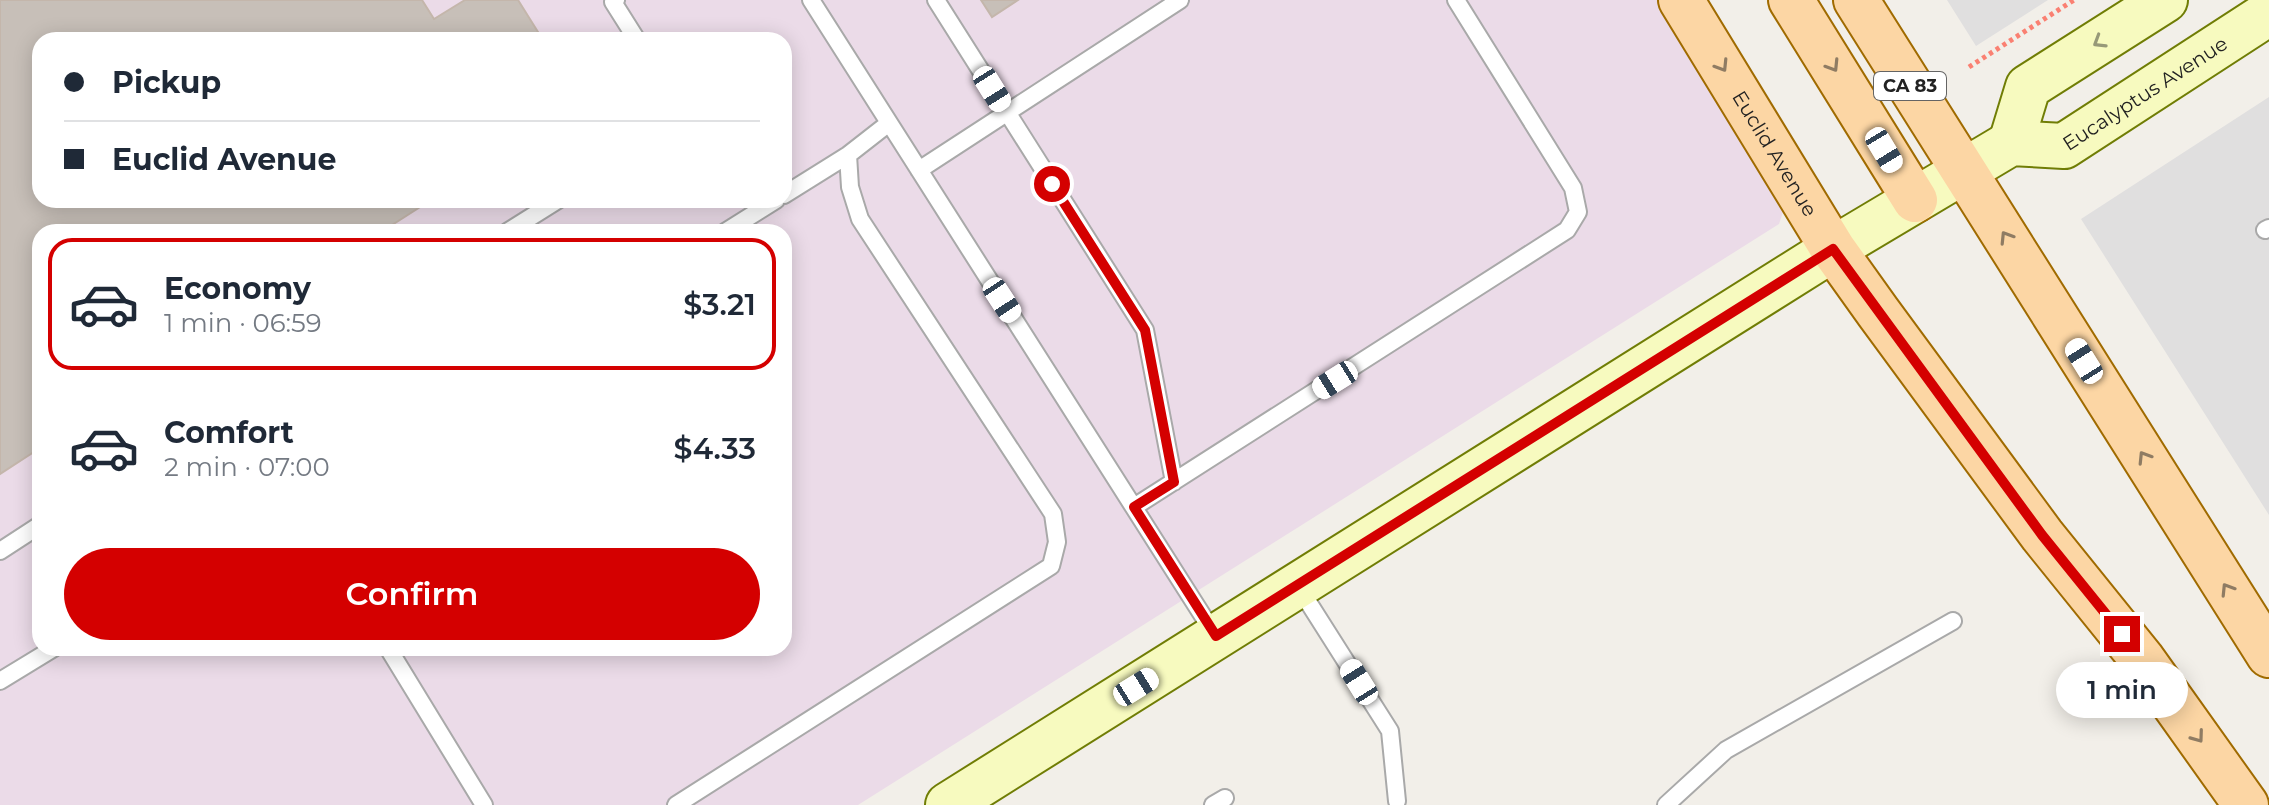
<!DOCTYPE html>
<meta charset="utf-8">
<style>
body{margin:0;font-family:Montserrat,sans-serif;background:#f2f2f3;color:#1f2937;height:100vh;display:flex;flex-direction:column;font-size:30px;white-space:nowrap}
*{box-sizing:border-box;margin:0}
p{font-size:26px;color:#747a83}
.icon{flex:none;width:44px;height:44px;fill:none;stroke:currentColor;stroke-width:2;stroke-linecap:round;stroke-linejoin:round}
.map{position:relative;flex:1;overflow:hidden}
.panel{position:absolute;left:32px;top:224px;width:760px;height:432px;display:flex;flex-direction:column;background:#fff;border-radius:24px;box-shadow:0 4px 20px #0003}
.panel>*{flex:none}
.top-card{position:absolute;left:32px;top:32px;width:760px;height:176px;border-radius:24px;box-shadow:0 4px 20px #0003;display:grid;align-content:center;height:176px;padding:0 32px;background:#fff}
.end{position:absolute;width:36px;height:36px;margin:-18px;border:10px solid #d40000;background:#fff;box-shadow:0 0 0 4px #fff}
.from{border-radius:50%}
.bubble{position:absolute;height:56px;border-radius:28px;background:#fff;box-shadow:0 4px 20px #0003;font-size:26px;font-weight:600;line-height:56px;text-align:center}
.car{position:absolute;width:24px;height:48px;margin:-24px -12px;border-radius:10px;box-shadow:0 0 6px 2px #0007;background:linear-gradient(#fff 24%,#345 0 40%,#fff 0 76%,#345 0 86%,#fff 0)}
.top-card b{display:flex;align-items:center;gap:28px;height:76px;font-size:30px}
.top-card b+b{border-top:2px solid #e0e1e3}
.top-card i{width:20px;height:20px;background:#1f2937}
ul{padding:14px 0 0;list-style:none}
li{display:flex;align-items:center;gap:24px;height:132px;margin:0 16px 12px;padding:0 16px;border:4px solid transparent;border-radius:24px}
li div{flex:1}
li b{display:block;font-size:30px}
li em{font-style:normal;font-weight:600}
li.selected{border-color:#d40000}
li>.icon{width:72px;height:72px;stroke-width:1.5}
.cta{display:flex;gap:16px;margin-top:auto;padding:16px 32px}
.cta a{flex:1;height:92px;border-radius:48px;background:#d40000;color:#fff;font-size:32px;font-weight:600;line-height:92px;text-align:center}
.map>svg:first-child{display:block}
.residential{fill:#e0dfdf}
.industrial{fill:#ebdbe8;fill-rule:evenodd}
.building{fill:#c7bfb8;stroke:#c4b6ab;stroke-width:2}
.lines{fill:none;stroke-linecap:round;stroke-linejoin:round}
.lane-casing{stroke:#a9a9a9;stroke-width:20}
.secondary-casing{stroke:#707d05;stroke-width:48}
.primary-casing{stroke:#a06b00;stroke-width:48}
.path{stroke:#fa8072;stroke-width:5;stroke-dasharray:4 4;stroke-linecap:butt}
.lane{stroke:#fff;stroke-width:16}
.secondary{stroke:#f7fabf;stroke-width:44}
.primary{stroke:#fcd6a4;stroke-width:44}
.oneway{stroke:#979978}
.oneway2{stroke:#8f7c63}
.route{stroke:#d40000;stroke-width:10}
.labels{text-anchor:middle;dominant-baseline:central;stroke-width:6;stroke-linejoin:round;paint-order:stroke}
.shield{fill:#fff;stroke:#646464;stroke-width:2}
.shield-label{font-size:18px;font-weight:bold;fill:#222}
.street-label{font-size:20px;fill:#222;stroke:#fff}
</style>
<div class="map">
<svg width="2269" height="805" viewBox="0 0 2269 805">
<rect width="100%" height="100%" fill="#f2efe9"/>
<path class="residential" d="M1947 0H2048L1976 46Z
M2269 97V515L2081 219Z"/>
<path class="industrial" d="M0 0H1679L1793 182 1779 224 858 805H0ZM40 40H784V200H40ZM40 232H784V648H40Z"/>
<path class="building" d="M0 0H422L434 19 465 0H518L543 40H40V200H431L381 232H40V448L0 474Z
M981 0H1018L992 17Z"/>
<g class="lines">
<g class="lane-casing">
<path id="lane" d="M616 0 613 2 637 40
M811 0 1215 635
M936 0 1145 330 1174 482
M919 170 1180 0
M784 195 848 155 889 123
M2265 230 2269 228
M507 232 558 200
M725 232 776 200
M1134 507 1567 230 1578 212 1573 188 1456 0
M0 551 40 525
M1298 586 1390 731 1397 801
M388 648 484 805
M0 681 54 648
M676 805 1051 566 1057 542 1053 514 860 219 850 187 848 155
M1213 805 1225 798
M1666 805 1726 750 1953 621"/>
</g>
<g class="secondary-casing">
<g id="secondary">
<path d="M2011 143 2028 87 2165 0"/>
<path id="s1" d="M948 805 1833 249 2011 143 2064 146 2269 13"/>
</g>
</g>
<g class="primary-casing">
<g id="primary">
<path id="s2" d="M1681 0 1833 249 1878 312 2042 535 2142 659 2246 805"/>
<path d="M1791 0 1915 200"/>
<path d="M1856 0 2269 655"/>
</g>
</g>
<path class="path" d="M1969 67 2074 0"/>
<use href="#lane" class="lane"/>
<use href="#secondary" class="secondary"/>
<use href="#primary" class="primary"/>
</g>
<defs><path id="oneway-chevron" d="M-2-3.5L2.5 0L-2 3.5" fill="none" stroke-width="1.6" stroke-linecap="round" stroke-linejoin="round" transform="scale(2)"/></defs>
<use class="oneway" href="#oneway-chevron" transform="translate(2099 42) rotate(148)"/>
<g class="oneway2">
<use href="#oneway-chevron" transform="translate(1722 66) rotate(58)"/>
<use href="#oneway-chevron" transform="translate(1833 66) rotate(58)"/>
<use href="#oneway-chevron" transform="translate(2006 237) rotate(-122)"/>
<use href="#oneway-chevron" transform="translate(2144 457) rotate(-122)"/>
<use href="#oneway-chevron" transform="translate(2227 589) rotate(-122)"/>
<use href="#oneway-chevron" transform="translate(2198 737) rotate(54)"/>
</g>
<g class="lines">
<path class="route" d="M1052 184 1145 330 1174 482 1134 507 1216 636 1833 249 2042 535 2122 634"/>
</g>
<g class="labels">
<rect class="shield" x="1874" y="72" width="72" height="28" rx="6"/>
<g class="shield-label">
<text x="1910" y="86">CA 83</text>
</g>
<g class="street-label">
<text stroke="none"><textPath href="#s1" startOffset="1402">Eucalyptus Avenue</textPath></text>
<text stroke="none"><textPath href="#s2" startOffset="180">Euclid Avenue</textPath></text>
</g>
</g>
</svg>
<i class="end from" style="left:1052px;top:184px"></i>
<i class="end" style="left:2122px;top:634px"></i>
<div class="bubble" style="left:2056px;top:662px;width:132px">1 min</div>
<i class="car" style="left:992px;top:89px;rotate:148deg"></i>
<i class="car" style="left:1884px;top:150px;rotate:149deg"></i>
<i class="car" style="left:1002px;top:300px;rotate:147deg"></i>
<i class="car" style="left:2084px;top:361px;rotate:328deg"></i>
<i class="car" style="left:1335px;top:380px;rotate:238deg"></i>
<i class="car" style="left:1359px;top:682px;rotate:328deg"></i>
<i class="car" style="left:1136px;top:687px;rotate:58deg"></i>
<div class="top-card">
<b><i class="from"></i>Pickup</b>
<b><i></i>Euclid Avenue</b>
</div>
<section class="panel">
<ul>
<li class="selected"><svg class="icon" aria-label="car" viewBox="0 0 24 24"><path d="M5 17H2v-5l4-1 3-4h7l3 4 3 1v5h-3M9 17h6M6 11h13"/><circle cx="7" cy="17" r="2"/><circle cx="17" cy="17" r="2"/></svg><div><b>Economy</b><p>1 min · 06:59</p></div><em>$3.21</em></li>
<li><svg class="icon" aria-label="car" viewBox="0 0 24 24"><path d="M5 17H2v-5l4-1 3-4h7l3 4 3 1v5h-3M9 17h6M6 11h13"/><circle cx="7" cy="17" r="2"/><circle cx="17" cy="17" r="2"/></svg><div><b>Comfort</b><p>2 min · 07:00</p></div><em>$4.33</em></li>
</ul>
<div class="cta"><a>Confirm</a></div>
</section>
</div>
